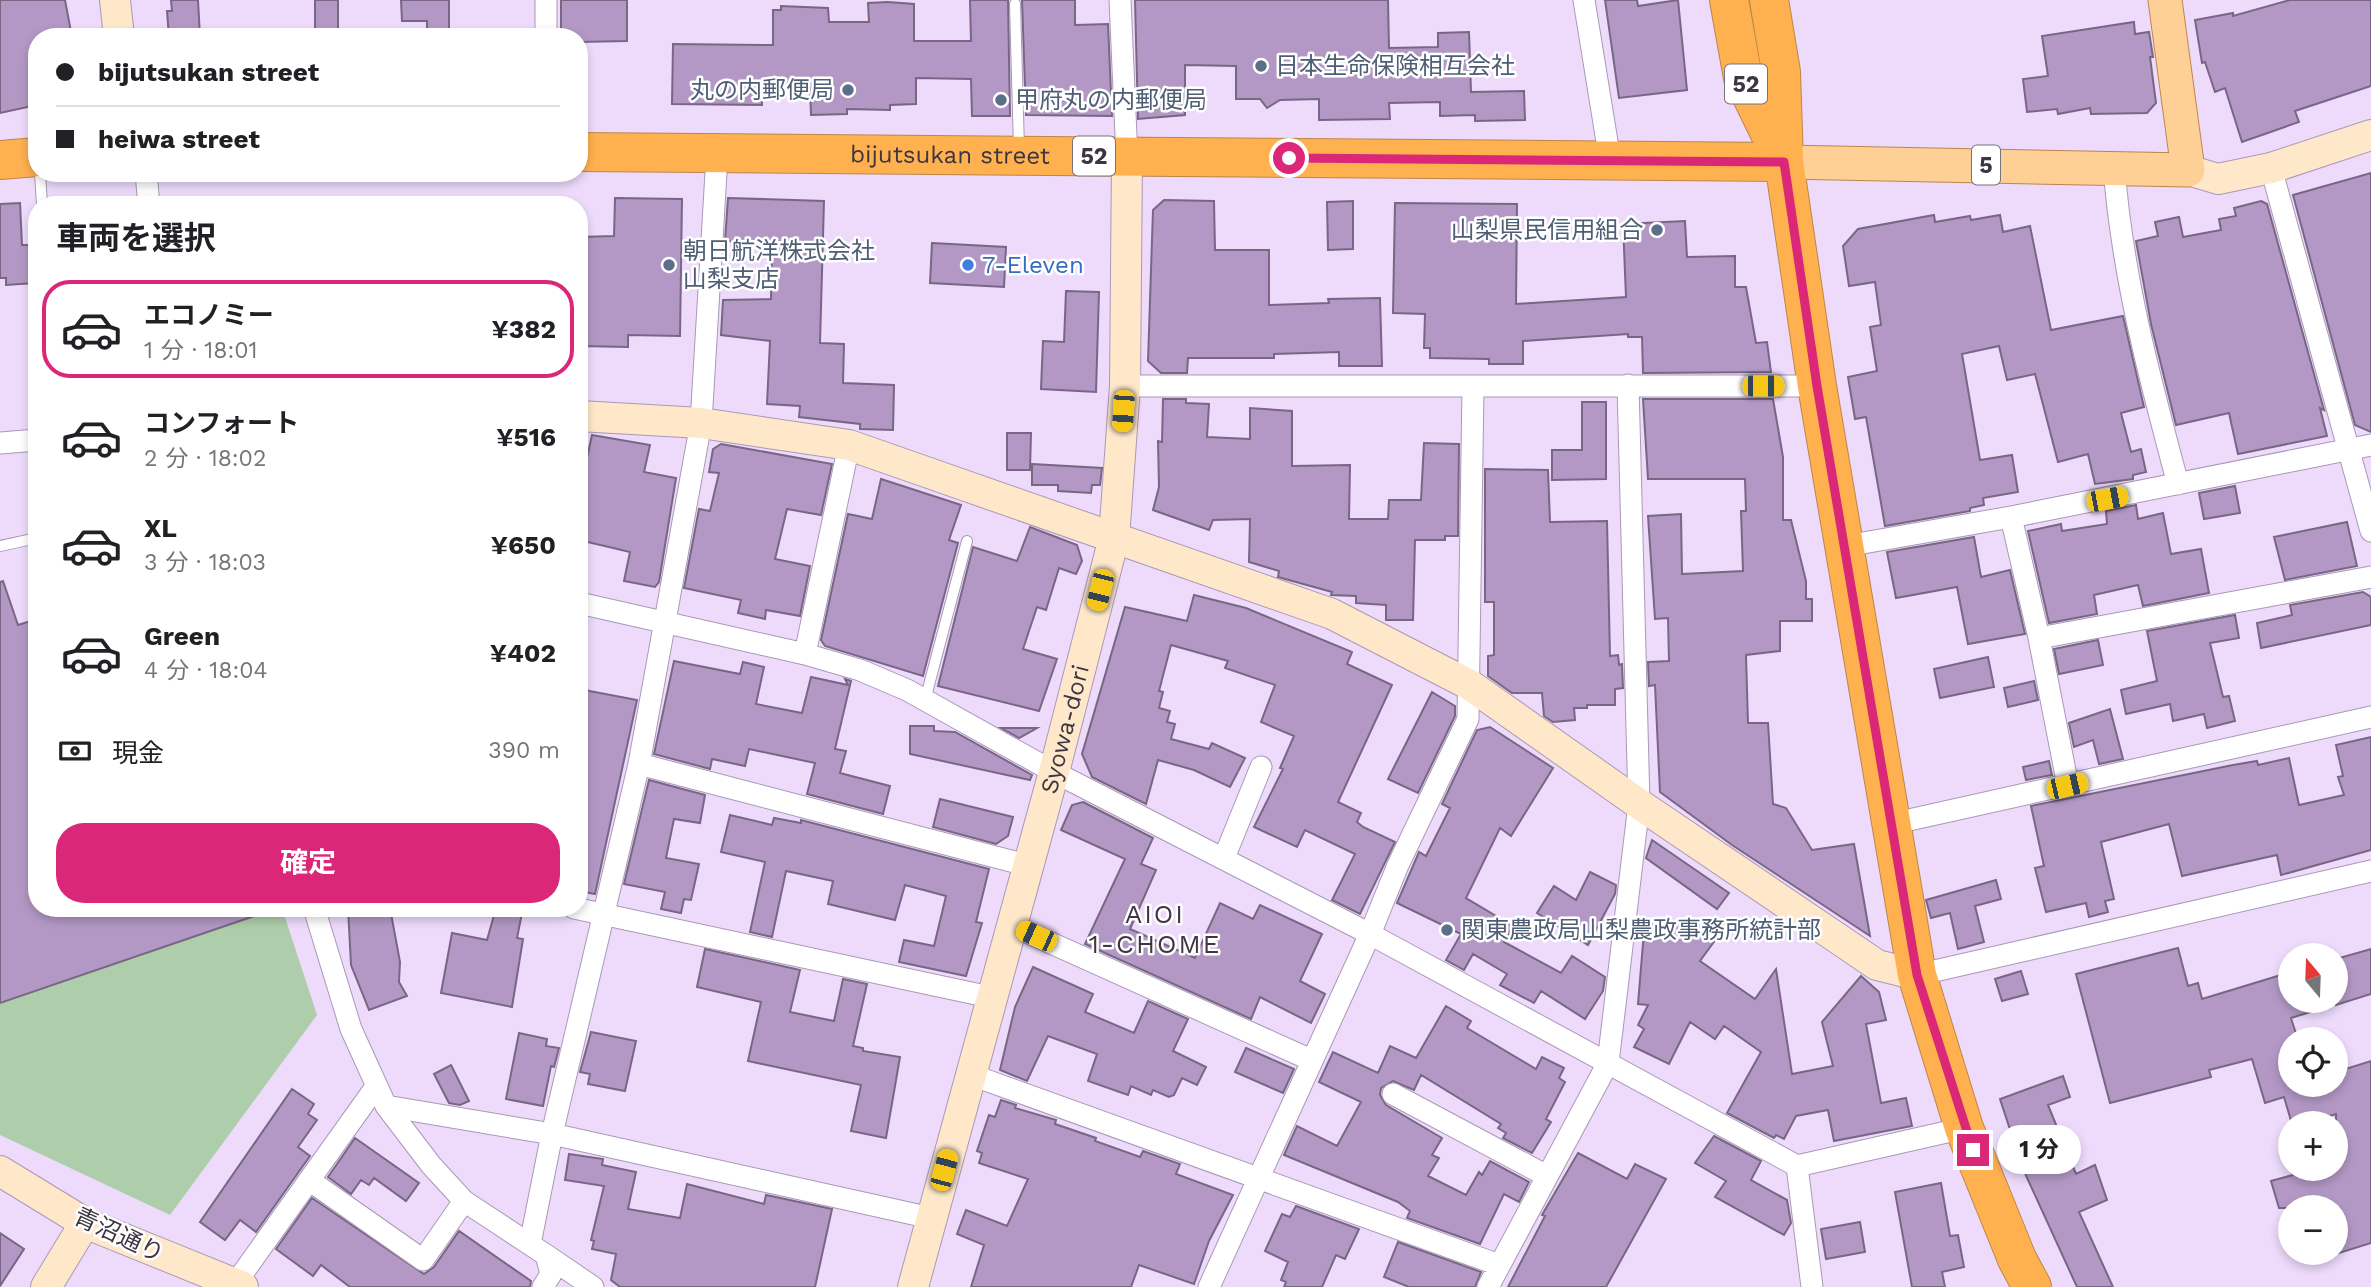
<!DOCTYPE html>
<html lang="ja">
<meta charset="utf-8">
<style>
body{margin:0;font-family:"Work Sans","Noto Sans JP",sans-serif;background:#f2f2f2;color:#202124;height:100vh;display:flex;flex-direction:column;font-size:26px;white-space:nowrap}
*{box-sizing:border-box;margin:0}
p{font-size:23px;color:#757577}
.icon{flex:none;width:38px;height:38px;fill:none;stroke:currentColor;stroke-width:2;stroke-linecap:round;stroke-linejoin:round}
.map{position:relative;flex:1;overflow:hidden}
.details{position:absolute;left:28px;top:196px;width:560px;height:721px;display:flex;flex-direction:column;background:#fff;border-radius:28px;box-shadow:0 4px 10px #0003}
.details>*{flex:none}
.top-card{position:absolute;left:28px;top:28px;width:560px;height:154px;border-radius:28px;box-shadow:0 4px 10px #0003;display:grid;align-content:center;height:154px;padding:0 28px;background:#fff}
.needle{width:46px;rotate:341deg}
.fabs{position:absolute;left:2278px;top:943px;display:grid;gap:14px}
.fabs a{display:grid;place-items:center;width:70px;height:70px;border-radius:50%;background:#fff;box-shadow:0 4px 10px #0003;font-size:35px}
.end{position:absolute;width:32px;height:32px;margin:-16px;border:9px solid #db2777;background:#fff;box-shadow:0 0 0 4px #fff}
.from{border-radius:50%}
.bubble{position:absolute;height:49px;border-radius:24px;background:#fff;box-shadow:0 4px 10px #0003;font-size:23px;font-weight:700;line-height:49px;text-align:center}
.car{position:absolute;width:21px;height:42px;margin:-21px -10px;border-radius:9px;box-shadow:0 0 5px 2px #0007;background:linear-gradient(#f5c518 24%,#345 0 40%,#f5c518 0 76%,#345 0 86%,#f5c518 0)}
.top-card b{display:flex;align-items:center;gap:24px;height:66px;font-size:26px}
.top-card b+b{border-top:2px solid #e0e0e0}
.top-card i{width:18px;height:18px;background:#202124}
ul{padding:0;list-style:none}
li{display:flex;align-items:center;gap:21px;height:98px;margin:0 14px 10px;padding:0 14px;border:4px solid transparent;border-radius:28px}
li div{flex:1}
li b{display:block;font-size:26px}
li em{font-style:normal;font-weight:700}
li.on{border-color:#db2777}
li>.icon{width:63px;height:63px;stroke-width:1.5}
h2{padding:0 28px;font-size:32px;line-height:84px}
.pay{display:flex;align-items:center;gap:18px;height:77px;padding:0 28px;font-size:26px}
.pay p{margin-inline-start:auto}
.action{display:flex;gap:14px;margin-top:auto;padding:14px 28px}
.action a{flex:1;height:80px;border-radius:28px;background:#db2777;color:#fff;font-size:28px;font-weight:700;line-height:80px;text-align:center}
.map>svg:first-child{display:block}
.green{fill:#aeceab}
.building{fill:#b398c5;stroke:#776784;stroke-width:2}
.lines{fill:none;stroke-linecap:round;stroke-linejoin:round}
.lane-casing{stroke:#aa98b7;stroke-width:12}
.street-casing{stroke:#aa98b7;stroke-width:23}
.secondary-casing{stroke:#aa98b7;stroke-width:32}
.primary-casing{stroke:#bb864b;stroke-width:35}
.highway-casing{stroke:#bb864b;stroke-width:40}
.lane{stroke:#fff;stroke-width:10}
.street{stroke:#fff;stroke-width:21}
.secondary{stroke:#ffe8ca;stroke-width:30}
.primary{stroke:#ffd096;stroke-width:33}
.highway{stroke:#ffb150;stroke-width:38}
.route{stroke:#db2777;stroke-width:9}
.service-dot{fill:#5c6f8a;stroke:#fff;stroke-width:2.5}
.shop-dot{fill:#3f7fe0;stroke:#fff;stroke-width:2.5}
.labels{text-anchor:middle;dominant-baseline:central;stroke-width:5;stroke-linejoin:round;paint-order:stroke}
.shield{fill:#fff;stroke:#77727b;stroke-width:2}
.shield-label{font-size:23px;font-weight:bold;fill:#3d3642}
.service-label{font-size:24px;fill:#4e5e75;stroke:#fff;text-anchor:start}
.street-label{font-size:24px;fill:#3d3642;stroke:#fff}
.shop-label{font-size:24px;fill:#366cbe;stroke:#fff;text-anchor:start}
.neighbourhood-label{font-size:26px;letter-spacing:2px;fill:#3d3642;stroke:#fff}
</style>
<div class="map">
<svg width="2371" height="1287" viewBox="0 0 2371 1287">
<rect width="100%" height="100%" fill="#eedbfc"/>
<path class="green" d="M233 908H282L317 1015 170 1215 0 1135V1003L237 921Z"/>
<path class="building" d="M0 0H65L72 37H37V105L0 113Z
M171 0H198L200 37H169L167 11H172Z
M315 0H338V37H315Z
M401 0H449V37H427V21H402Z
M561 0H627V41L579 42V37H561Z
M970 0H1008L1010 116H972L971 79 916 78V104L890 105V110L847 109V114L811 115 810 88H762V105L672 104 673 44 773 45V10H781V6L828 8 829 22H869L868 3 888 2 914 4V41H971Z
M1022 0H1075V25L1108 24 1112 116 1026 115Z
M1135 0H1388L1389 48 1438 47V33L1469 32 1471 92 1524 91 1525 120 1475 121V115L1440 116V102L1389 103 1390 119 1319 120V99L1280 100 1267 108 1260 99H1236V66L1185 65V115L1138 119Z
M1605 0H1637L1638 6 1678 0 1687 90 1619 98Z
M2290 0H2371V86L2295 111 2299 122 2242 142 2225 88 2215 92 2205 62 2202 63 2195 20 2233 13V16Z
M2134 22 2135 34 2149 32 2153 57H2150L2156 103 2147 113 2091 114 2090 108 2058 114 2057 109 2027 112 2023 79 2048 76 2042 36Z
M2371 173V432L2355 425 2293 195Z
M615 198 682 199 680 336 628 335V347L579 346V237L614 236Z
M728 198 824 201 820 343 844 344 843 383 894 385 893 430 860 429V424L799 417 800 406 767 404 770 341 721 335 723 300 771 299 772 242 725 241Z
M1164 200 1214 201 1215 250H1269V305L1329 303 1328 299 1380 298 1382 366H1339V352L1274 354V358H1188L1187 373H1161L1148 361 1153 210Z
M1353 201V249L1328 250 1327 202Z
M2261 201 2267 204 2324 410 2320 408 2327 436 2238 454 2229 413 2176 425 2151 324 2136 241 2158 236 2155 222 2179 217 2183 237 2221 230 2219 219 2236 216 2234 208Z
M20 203 22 245H33L35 283 6 285V278H0V204Z
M1395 203 1517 204 1516 304 1626 297 1623 224 1685 221 1687 257 1735 256V287H1746L1756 343 1767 342 1771 372 1643 373 1642 337H1628V334L1523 341V364H1489V359L1430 358V348H1424L1425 314 1393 313Z
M1934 215 1935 222 1970 216 1971 220 2000 215 2003 232 2030 226 2051 330 2123 316 2144 407 2121 413 2131 452 2141 449 2146 472 2133 475V479L2095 484 2088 454 2058 462 2035 374 2007 380 1999 346 1962 354 1980 460 2012 455 2018 492 1983 498 1984 505 1970 508V511L1885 526 1866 417 1855 419 1848 377 1877 371 1870 327 1881 325 1875 282 1849 286 1843 246 1858 229Z
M932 243 1006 247 1004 287 930 283Z
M1066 291 1099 292 1096 392 1041 389 1043 341 1064 342Z
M1163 399H1186V403L1209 404 1207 437 1250 439V408L1292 411V466L1350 465 1349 519H1388L1389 500H1421L1424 443 1459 444 1458 536H1445V540H1415L1413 620H1386V605L1356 603V596L1331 595 1332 592 1278 577 1279 571 1249 562 1250 519 1213 520 1209 530 1153 510 1159 487 1158 441 1162 442Z
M1643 399H1773L1783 457V520H1791L1806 581V599H1812V621H1780V651L1746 655 1748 723H1768L1773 804 1786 808 1812 850 1854 844 1870 936 1732 845 1660 792 1655 685 1649 686 1648 662 1669 661 1668 618 1655 619 1648 516 1681 514 1682 574 1743 571 1741 511H1746L1745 479H1648Z
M1582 402H1606V479L1552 480V450H1582Z
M1007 433H1031L1030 470H1007Z
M592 435 650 445 644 472 676 478 659 582 655 587 624 581 630 552 579 540V456L587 458Z
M721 444 832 464 821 515 787 509 775 559 810 566 800 616 766 610 765 619 738 613 741 600 684 588 699 509 710 511 719 473 709 472 713 449Z
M1032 464 1102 468 1100 485H1092L1091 493 1058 491V485H1032Z
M1485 469 1548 470 1550 522 1607 521 1610 656 1618 655 1619 665 1622 664 1623 688 1615 689V705H1587V708H1574L1575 720 1553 722 1544 716 1542 693H1512L1488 676V656L1494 655V602H1485Z
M881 479 961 505 949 540 958 543 923 676 825 646 821 640 848 514 872 519Z
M2235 486 2240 513 2204 519 2199 493Z
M2136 505 2138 519 2163 513 2171 554 2201 549 2209 593 2143 606 2138 585 2094 595 2097 614 2049 623 2028 531 2061 524 2062 531 2107 524 2106 511Z
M2347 522 2357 566 2285 580 2274 537Z
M1030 527 1077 545 1082 561 1076 574 1059 568 1046 610 1037 607 1023 649 1057 659 1039 711 938 686 973 547 1017 561Z
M1974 537 1981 577 2010 570 2025 634 1968 644 1957 587 1896 598 1887 552Z
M3 581 18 625 37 619V908H265L266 912 0 1003V582Z
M2363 592 2371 597V625L2261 648 2257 623 2292 615 2290 605Z
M1194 595 1246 608 1352 652 1347 664 1392 685 1338 802 1361 813 1357 822 1363 827 1395 842 1360 914 1332 900 1355 854 1305 830 1297 847 1254 827 1283 769 1280 768 1294 736 1261 722 1275 685 1225 668 1228 661 1171 645 1159 691 1163 692 1159 708 1170 711 1167 722 1175 724 1171 739 1209 749 1212 743 1245 758 1230 787 1194 770 1158 760 1146 804 1092 777 1082 754 1125 607 1187 621Z
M2235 615 2239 638 2210 643 2223 697 2229 696 2235 721 2207 728 2204 714 2173 721 2170 704 2126 714 2121 690 2157 681 2147 631Z
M2098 640 2103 665 2059 674 2054 649Z
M1988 657 1994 687 1940 698 1934 669Z
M674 661 740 674 743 662 764 667 756 704 802 713 811 677 848 685 845 679 851 681 835 749 846 751 840 773 890 786 883 814 807 794 815 763 749 749 745 766 712 759 710 769 654 754Z
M2034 681 2038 700 2008 707 2004 688Z
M579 689 637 700 595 894 579 891V767L585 742 579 741Z
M1432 692 1455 706V716L1418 793 1388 779Z
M2110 709 2123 759 2099 764 2093 740 2074 747 2069 723Z
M910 726H934V731L955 732 1032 775 1030 780 910 754Z
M1490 727 1553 768 1511 836 1500 828 1466 898 1513 926 1504 942 1561 973 1572 956 1605 977 1603 991 1585 1019 1541 991 1534 1003 1500 985 1507 974 1473 954 1464 970 1446 960 1461 934 1397 903 1419 852 1426 856 1450 808 1442 804 1477 730Z
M1001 728H1037L1019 738Z
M2371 737V850L2281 875 2277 855 2182 876 2169 824 2101 842 2114 899 2105 901 2108 912 2089 917 2086 903 2046 912 2035 868 2044 866 2031 806 2233 765 2257 761 2258 765 2289 758 2299 805 2344 795 2338 777 2343 776 2336 745Z
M2049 761 2052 775 2026 780 2023 767Z
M649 780 705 795 700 823 674 819 666 858 699 864 691 900 684 899 681 913 661 909 665 892 624 884Z
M940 799 1013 817 1008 836 996 844 933 827Z
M1083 802 1153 838 1141 864 1156 870 1130 929 1195 958 1220 903 1253 919 1260 905 1322 934 1300 981 1325 994 1311 1023 1260 997 1251 1019 1085 944 1125 859 1061 830 1072 805Z
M730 815 772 825 774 818 801 823V820L989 869 976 922 982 923 966 976 899 962 904 940 934 946 946 896 905 885 895 920 828 904 833 881 786 871 772 937 750 932 765 862 721 852Z
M1652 840 1729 893 1717 909 1646 858Z
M1590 872 1616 885 1615 894 1588 945 1537 913 1554 886 1576 900Z
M1996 880 2001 899 1975 906 1984 942 1958 949 1950 913 1931 918 1926 900Z
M348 908H390L400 962 399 982 407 996 369 1010 351 965Z
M496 908H523L517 938 523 939 512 1007 441 993 452 933 487 940Z
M1645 919 1698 925 1719 935 1700 961 1755 999 1776 969 1792 1074 1833 1066 1822 1022 1861 976 1879 992 1886 1020 1866 1024 1881 1103 1906 1098 1912 1126 1834 1141 1828 1110 1796 1116 1784 1139 1776 1135 1774 1138 1727 1113 1761 1052 1724 1026 1715 1039 1690 1022 1669 1064 1634 1047 1644 1029 1638 1025 1648 1005 1638 1004Z
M2178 948 2188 986 2198 983 2202 999 2291 972V1001H2330V1006L2291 1018 2298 1040H2291V1085H2336V1072L2371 1061V1243L2336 1254V1208H2279L2271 1181 2293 1175 2291 1169H2336V1114L2304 1124H2292L2284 1097 2265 1103 2252 1059 2209 1070 2211 1077 2110 1103 2076 974Z
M705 949 800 970 790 1012 834 1021 843 979 867 984 853 1046 863 1048V1051L900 1057 886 1138 851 1131 861 1085 748 1061 761 1002 697 987Z
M2371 949V994L2336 1005V959Z
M1033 967 1093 994 1085 1012 1134 1033 1148 1001 1188 1019 1173 1051 1206 1067 1197 1085 1182 1078 1174 1095 1169 1097 1153 1090 1151 1095 1131 1086 1128 1095 1088 1081 1097 1054 1048 1036 1027 1081 1000 1070 1015 1007Z
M2021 971 2028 994 2002 1001 1995 979Z
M1446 1006 1471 1021 1467 1028 1536 1069 1542 1057 1564 1068 1559 1078 1565 1082 1546 1119 1551 1122 1532 1153 1503 1138 1506 1133 1498 1128 1501 1124 1421 1075 1414 1090 1393 1081 1381 1088 1380 1095 1386 1105 1442 1138 1432 1155 1439 1158 1428 1176 1466 1195 1479 1172 1482 1175 1490 1161 1529 1182 1519 1202 1504 1194 1480 1244 1407 1218 1410 1211 1398 1202 1284 1155 1297 1126 1337 1146 1361 1102 1319 1082 1333 1052 1378 1073 1390 1046 1416 1058Z
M591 1032 636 1041 625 1091 588 1084 590 1074 580 1072Z
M519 1033 547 1039 546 1046 559 1048 554 1067 551 1066 543 1106 506 1099Z
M1246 1048 1294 1069 1283 1093 1235 1072Z
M451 1065 469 1101 460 1105 449 1103 434 1074Z
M2063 1076 2070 1097 2048 1105 2076 1174 2095 1165 2107 1200 2079 1212 2113 1287H2077L2023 1169 2000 1099Z
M292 1089 314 1104 308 1114 317 1120 298 1147 310 1156 256 1232 240 1220 225 1240 200 1222Z
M1001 1100 1016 1105 1015 1108 1056 1120 1055 1124 1096 1138 1095 1141 1140 1157 1143 1151 1180 1164 1176 1174 1233 1195 1209 1241 1194 1284 1139 1265 1131 1287H971L984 1245 957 1234 966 1210 1007 1226 1028 1179 979 1163 982 1153 977 1151 989 1115 995 1117Z
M1714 1136 1761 1161 1751 1180 1787 1200 1791 1223 1784 1235 1715 1197 1726 1181 1695 1163Z
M355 1138 419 1183 406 1201 374 1178 369 1185 361 1180 351 1194 328 1177Z
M1578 1153 1627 1179 1635 1164 1666 1179 1606 1287H1508L1545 1216 1542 1215Z
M569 1154 603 1159 602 1165 636 1172 628 1209 680 1218 687 1184 764 1204 766 1195 832 1209 815 1287H620L611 1280 616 1254 592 1249 594 1241 591 1240 604 1186 565 1180Z
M1941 1183 1950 1236 1958 1235 1964 1267 1942 1272 1945 1287H1912L1895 1192Z
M312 1198 424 1274 434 1267 459 1231 531 1281 530 1287H350L321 1265 313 1276 276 1249Z
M1296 1206 1359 1229 1345 1259 1336 1255 1322 1287H1284L1286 1282 1281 1280 1288 1262 1265 1251 1282 1214 1290 1217Z
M1860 1222 1865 1252 1826 1259 1821 1229Z
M0 1233 24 1249 0 1286Z
M1398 1242 1481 1272 1475 1287H1409L1384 1277Z"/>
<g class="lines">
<g class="lane-casing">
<path id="lane" d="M1015 4 1019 149
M40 173 42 205
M0 546 37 538
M925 700 967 541"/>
</g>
<g class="street-casing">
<path id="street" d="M546 0V37
M1120 0 1127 158
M1584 0 1610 160
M2114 167C2122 275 2150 380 2178 484
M2271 168 2371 531
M146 173 149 205
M1125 386H1817
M0 443 37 440
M2011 517 2039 638 2068 786
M1846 546 2011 517 2371 445
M579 603 805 654 860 670 907 690 1054 772 1370 934 1797 1166 1964 1128
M2039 638 2371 577
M805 654 849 445
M639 764 1026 865
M1891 824 2371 717
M1224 858 1261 767
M314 908 351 1029 386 1106 431 1165 464 1201 546 1255 551 1274 543 1287
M574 908 990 997
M1011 925 1311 1060
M1917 975 2371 871
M969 1074 1499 1265
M1393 1094 1547 1176
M386 1106 552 1134 931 1218
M1797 1166 1812 1287
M309 1180 423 1260 464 1201
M530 1244 552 1134 639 764 701 423 717 156
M546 1255 593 1287
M235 1284 375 1088
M1209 1287 1370 934 1398 865 1468 719 1473 387
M1488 1287 1608 1063 1639 804 1628 385"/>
</g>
<g class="secondary-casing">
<g id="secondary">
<path d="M115 0 119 37"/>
<path d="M2188 170 2218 179 2271 168 2371 135"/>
<path d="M579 416 701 423 849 445 1332 614 1470 685 1639 804 1877 965 1917 975"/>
<path d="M0 1171 85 1223 243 1287"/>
<path d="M46 1287 85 1223"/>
<path id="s1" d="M913 1287 1054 772 1114 538 1125 386 1127 158"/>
</g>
</g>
<g class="primary-casing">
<path id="primary" d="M1784 162 2188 170 2165 0"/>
</g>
<g class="highway-casing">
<g id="highway">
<path d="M1729 0 1743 78 1778 150"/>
<path d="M1769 0 1781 72 1784 162 1817 386 1917 975 1964 1128 2017 1259 2032 1287"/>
<path id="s2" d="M579 152 1784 162"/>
<path d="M0 160 37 157"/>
</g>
</g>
<use href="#lane" class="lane"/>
<use href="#street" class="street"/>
<use href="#secondary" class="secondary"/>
<use href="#primary" class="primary"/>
<use href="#highway" class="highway"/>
</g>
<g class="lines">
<path class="route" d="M1289 158 1784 162 1817 386 1917 975 1973 1150"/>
</g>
<g class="service-dot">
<circle cx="1261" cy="66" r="7"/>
<circle cx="848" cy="90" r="7"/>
<circle cx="1001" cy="100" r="7"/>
<circle cx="1657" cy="230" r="7"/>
<circle cx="669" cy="265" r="7"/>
<circle cx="1447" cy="930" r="7"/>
</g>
<circle class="shop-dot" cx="968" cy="265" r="7"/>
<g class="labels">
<g class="shield">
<rect x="1725" y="64.5" width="42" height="39" rx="5"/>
<rect x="1073" y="136.5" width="42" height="39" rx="5"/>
<rect x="1972" y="145.5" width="28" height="39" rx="5"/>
</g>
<g class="shield-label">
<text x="1746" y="84">52</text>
<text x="1094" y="156">52</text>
<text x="1986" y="165">5</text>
</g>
<g class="service-label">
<text x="1275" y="66">日本生命保険相互会社</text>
<text x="834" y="90" text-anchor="end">丸の内郵便局</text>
<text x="1015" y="100">甲府丸の内郵便局</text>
<text x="1643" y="230" text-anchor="end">山梨県民信用組合</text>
<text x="683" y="251">朝日航洋株式会社<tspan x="683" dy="28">山梨支店</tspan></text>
<text x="1461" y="930">関東農政局山梨農政事務所統計部</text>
</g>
<g class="street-label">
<text stroke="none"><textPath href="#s2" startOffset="371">bijutsukan street</textPath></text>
<text stroke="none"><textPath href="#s1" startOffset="578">Syowa-dori</textPath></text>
<text transform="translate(119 1235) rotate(25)">青沼通り</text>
</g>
<g class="shop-label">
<text x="982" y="265">7-Eleven</text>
</g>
<g class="neighbourhood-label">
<text x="1155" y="914">AIOI<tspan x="1155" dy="30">1-CHOME</tspan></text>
</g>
</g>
</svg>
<div class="fabs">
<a><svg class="needle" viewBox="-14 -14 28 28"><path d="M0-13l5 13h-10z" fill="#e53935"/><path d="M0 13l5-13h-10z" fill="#757577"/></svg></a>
<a><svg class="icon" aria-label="locate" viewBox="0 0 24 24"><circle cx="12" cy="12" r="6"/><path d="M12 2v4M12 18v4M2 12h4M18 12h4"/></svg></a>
<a>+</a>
<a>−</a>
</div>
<i class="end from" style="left:1289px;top:158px"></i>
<i class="end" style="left:1973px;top:1150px"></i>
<div class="bubble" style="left:1997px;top:1125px;width:84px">1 分</div>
<i class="car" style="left:1763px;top:386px;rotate:90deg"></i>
<i class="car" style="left:1123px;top:411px;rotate:184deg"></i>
<i class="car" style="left:2107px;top:499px;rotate:79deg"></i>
<i class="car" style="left:1100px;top:590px;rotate:194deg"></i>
<i class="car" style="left:2067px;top:786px;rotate:77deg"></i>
<i class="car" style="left:1036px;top:936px;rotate:294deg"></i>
<i class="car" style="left:944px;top:1170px;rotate:15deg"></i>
<div class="top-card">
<b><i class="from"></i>bijutsukan street</b>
<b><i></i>heiwa street</b>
</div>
<section class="details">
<h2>車両を選択</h2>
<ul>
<li class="on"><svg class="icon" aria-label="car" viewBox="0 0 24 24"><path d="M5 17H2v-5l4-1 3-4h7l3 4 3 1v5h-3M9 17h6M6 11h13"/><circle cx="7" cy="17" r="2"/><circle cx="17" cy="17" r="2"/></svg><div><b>エコノミー</b><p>1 分 · 18:01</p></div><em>¥382</em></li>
<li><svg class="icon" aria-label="car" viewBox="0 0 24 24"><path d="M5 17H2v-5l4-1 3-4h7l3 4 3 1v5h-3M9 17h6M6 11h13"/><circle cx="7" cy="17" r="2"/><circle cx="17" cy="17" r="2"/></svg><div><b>コンフォート</b><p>2 分 · 18:02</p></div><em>¥516</em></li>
<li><svg class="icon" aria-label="car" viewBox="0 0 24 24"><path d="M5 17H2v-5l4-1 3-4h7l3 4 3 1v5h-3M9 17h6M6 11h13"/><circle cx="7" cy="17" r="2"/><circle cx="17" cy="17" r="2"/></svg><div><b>XL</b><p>3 分 · 18:03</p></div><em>¥650</em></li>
<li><svg class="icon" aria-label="car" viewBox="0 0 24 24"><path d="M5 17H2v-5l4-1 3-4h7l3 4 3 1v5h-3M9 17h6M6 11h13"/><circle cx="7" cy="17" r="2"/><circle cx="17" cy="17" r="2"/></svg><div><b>Green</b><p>4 分 · 18:04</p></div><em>¥402</em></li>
</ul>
<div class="pay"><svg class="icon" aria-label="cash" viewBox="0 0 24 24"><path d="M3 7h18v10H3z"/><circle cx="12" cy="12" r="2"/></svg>現金<p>390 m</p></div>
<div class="action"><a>確定</a></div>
</section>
</div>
